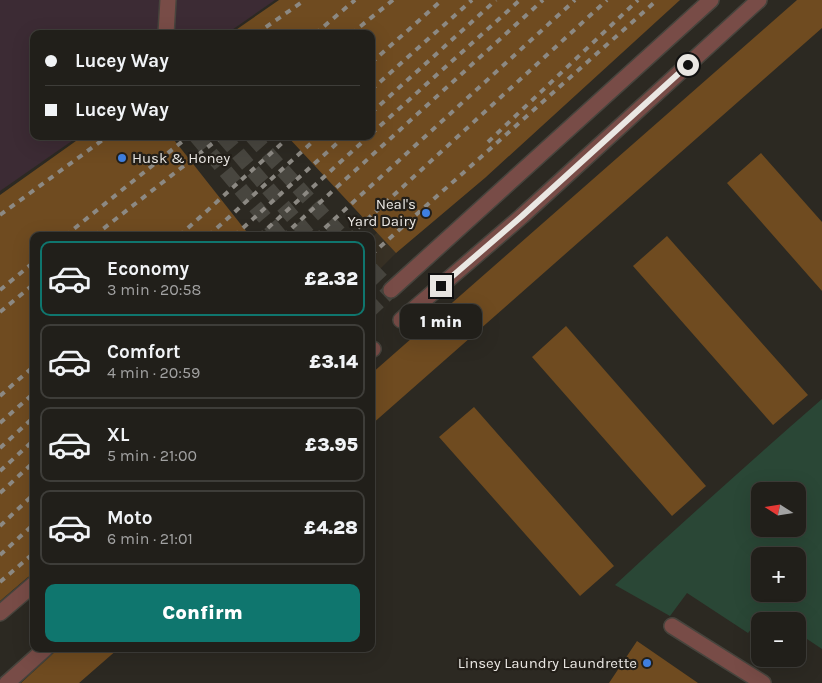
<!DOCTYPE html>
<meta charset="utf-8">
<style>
body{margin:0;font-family:Karla,sans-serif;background:#292723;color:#f1f3f6;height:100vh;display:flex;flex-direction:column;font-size:19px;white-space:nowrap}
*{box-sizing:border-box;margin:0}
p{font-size:16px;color:#a2a2a2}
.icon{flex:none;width:28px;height:28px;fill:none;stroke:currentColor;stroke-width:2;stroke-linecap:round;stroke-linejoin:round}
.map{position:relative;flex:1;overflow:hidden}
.sheet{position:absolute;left:30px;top:232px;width:345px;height:420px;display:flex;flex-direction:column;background:#211f1a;border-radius:10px;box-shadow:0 5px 20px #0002,0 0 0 1px #3e3d39}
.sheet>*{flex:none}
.top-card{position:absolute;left:30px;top:30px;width:345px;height:110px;border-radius:10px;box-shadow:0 5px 20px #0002,0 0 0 1px #3e3d39;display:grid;align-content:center;height:110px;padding:0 15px;background:#211f1a}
.needle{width:32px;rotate:282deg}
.tools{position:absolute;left:751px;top:482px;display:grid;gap:10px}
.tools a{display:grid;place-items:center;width:55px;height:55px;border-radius:10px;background:#211f1a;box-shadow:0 5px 20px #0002,0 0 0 1px #3e3d39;font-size:25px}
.end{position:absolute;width:22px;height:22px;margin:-11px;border:6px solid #eae7e3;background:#111;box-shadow:0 0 0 2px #111}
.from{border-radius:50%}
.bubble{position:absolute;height:35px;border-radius:10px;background:#211f1a;box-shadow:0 5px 20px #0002,0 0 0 1px #3e3d39;font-size:16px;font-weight:800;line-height:35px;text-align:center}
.top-card b{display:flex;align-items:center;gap:18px;height:48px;font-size:19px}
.top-card b+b{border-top:1px solid #3e3d39}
.top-card i{width:12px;height:12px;background:#f1f3f6}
ul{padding:9px 0 0;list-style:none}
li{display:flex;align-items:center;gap:15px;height:75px;margin:0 10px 8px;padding:0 5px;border:2px solid #3e3d39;border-radius:10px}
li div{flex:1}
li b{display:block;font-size:19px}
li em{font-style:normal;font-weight:800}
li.on{border-color:#0f766e}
li>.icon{width:45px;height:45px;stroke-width:1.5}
.action{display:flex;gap:10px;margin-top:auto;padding:10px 15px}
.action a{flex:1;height:58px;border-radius:10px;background:#0f766e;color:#fff;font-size:20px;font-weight:800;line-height:58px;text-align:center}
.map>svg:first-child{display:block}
.commercial{fill:#3c2b34}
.built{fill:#383125}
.green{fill:#2a4736;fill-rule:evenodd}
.building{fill:#6f4b20}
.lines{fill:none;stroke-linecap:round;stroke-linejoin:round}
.minor-tunnel{stroke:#48463f;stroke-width:15;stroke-dasharray:15 8;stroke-linecap:butt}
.service-casing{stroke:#47443d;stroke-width:18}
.minor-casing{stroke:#47443d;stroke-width:18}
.service{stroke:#784c47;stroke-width:15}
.minor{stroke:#784c47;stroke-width:15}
.rail{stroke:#8c8983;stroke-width:4;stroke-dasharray:6 6;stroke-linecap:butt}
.route{stroke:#eae7e3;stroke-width:6}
.shop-dot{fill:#3f7fe0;stroke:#231f19;stroke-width:2}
.labels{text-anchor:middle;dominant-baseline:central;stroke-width:4.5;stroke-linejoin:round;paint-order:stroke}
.poi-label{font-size:15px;fill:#eae7e3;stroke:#231f19;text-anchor:end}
</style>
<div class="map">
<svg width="822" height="683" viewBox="0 0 822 683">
<rect width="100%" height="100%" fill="#2c2922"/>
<path class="commercial" d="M0 0H275L226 34H34V136H79L0 191Z"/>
<path class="built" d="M465 155 486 177 396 253 371 278V238Z"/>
<path class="green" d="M822 399V649L798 633V621H778L765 613 748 633 687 593 670 616 615 585C683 522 752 460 822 399ZM760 491H798V529H760ZM760 556H798V594H760Z"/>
<path class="building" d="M279 0H680L486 177 396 253 287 136H371V34H230Z
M797 0H822V28L371 425V374Z
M83 136H171L250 236H34V575L28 577 0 601V195Z
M761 153 822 222V291L727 183Z
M667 236 808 395 773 425 633 266Z
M566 326 706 486 672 516 532 357Z
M474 407 614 566 580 596 439 437Z
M637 641 698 683H609Z
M58 649H118L79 683H21Z"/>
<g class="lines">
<path class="minor-tunnel" d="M196 136 280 236
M223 136 309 236
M252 136 342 236
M371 269 391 290 371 309"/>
<g class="service-casing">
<path id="service" d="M391 290 711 0
M401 320 522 216 759 0
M371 350 373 349
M0 613 34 584
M7 683 45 649"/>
</g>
<g class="minor-casing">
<path id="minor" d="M166 34 168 0
M672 626 763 683"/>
</g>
<use href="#service" class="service"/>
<use href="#minor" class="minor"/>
<path class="rail" d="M256 34 305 0
M315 34 355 0
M351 34 393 0
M371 63 442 0
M371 90 472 0
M371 113 496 0
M371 134 520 0
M488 142 638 0
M0 215 108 136
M65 236 189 136
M94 236 222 136
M179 236 290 136
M208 236 319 136
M234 236 345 136
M259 236 369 136
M283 236 543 0
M316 236 575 0
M349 236 607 0
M371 255 657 0
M0 290 34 262
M0 312 34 284
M0 396 34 366
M0 423 34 393
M0 448 34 417
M0 471 34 440
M0 493 34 462
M0 526 34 494
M0 555 34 524
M0 582 34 553"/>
</g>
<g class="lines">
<path class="route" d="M441 286 522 216 688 65"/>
</g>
<g class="shop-dot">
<circle cx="122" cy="158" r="5"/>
<circle cx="426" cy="213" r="5"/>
<circle cx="647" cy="663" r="5"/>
</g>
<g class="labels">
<g class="poi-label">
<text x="132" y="158" text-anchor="start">Husk &amp; Honey</text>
<text x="416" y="204">Neal's<tspan x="416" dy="17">Yard Dairy</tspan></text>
<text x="637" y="663">Linsey Laundry Laundrette</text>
</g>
</g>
</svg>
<div class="tools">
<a><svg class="needle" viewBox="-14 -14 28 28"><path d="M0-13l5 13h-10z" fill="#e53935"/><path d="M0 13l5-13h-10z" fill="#a2a2a2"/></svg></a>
<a>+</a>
<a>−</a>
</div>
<i class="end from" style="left:688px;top:65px"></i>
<i class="end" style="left:441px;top:286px"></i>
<div class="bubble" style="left:400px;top:304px;width:82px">1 min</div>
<div class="top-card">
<b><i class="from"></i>Lucey Way</b>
<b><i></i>Lucey Way</b>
</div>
<section class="sheet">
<ul>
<li class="on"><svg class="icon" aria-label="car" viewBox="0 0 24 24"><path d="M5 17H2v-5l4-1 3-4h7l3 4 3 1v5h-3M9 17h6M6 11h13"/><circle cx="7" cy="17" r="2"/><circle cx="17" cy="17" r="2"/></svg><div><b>Economy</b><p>3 min · 20:58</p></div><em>£2.32</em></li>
<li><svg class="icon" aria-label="car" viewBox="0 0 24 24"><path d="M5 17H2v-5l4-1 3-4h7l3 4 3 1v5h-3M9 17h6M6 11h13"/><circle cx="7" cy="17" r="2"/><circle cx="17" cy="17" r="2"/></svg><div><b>Comfort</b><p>4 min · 20:59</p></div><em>£3.14</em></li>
<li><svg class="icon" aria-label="car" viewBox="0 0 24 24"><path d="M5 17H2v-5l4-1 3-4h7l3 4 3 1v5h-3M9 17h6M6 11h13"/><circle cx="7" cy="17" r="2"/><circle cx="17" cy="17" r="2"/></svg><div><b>XL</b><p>5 min · 21:00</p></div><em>£3.95</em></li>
<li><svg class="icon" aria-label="car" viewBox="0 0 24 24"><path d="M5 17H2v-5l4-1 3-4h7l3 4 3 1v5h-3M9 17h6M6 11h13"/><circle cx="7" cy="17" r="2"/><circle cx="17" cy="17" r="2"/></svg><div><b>Moto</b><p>6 min · 21:01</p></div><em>£4.28</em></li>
</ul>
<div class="action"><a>Confirm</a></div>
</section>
</div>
